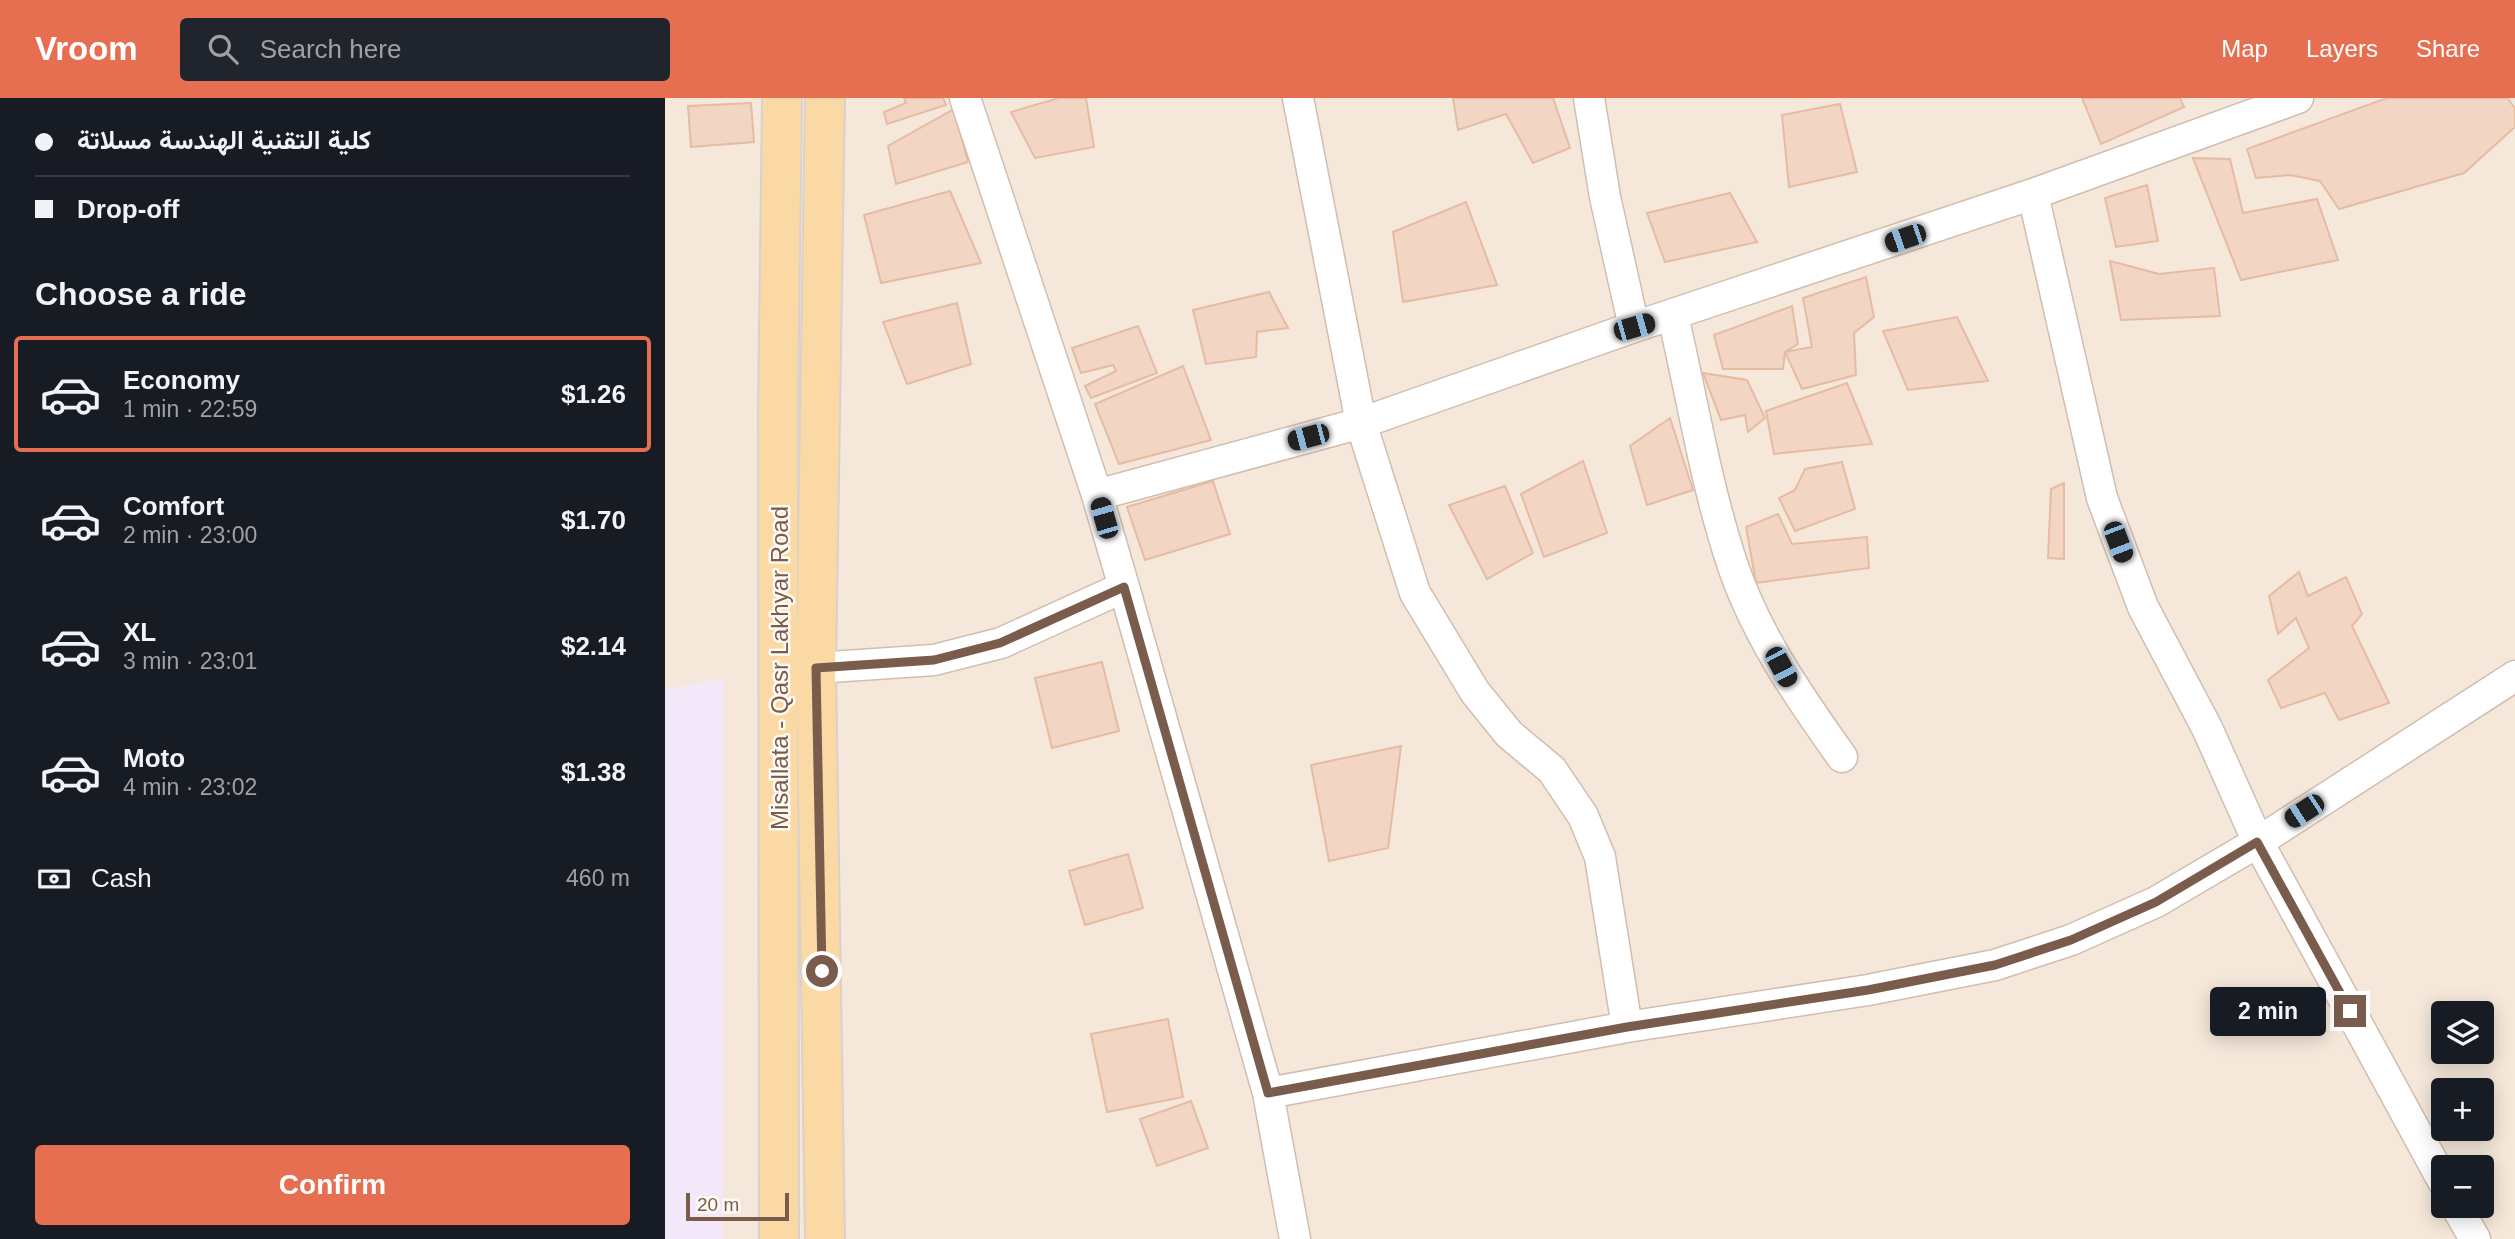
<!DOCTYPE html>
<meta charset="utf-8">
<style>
body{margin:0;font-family:Helvetica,Vazirmatn,sans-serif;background:#20242c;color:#f1f3f6;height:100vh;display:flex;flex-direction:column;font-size:26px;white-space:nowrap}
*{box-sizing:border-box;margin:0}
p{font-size:23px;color:#9ea1a6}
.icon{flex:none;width:38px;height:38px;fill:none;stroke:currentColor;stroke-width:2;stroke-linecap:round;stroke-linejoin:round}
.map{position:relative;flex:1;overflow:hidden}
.panel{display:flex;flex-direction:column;background:#171b24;width:665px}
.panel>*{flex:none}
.top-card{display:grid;align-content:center;height:154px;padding:0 35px;background:#171b24}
.buttons{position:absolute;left:1766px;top:903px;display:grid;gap:14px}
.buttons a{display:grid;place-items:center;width:63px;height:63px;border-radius:7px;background:#171b24;box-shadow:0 4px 18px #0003;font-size:35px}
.scale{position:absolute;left:21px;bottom:18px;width:103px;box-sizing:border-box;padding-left:7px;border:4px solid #7a5c4d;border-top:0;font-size:19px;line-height:24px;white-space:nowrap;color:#7a5c4d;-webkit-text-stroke:5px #fffaf3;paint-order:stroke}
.end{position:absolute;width:32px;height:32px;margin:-16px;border:9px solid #7a5c4d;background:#fff;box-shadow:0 0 0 4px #fff}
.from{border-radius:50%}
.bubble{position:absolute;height:49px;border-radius:7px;background:#171b24;box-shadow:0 4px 18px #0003;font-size:23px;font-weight:700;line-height:49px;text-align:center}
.car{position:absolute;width:21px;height:42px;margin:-21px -10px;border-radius:9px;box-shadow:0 0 5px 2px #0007;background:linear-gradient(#222 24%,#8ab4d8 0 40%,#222 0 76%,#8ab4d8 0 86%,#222 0)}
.top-card b{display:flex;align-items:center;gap:24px;height:66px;font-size:26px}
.top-card b+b{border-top:2px solid #363941}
.top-card i{width:18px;height:18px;background:#f1f3f6}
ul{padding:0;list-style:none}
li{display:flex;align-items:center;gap:21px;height:116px;margin:0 14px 10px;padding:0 21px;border:4px solid transparent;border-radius:7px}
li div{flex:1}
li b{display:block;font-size:26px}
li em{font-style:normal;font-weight:700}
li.current{border-color:#e76f51}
li>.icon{width:63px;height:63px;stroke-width:1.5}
h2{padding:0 35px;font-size:32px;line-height:84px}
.pay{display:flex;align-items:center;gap:18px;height:77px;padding:0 35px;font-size:26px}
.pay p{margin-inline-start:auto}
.primary-button{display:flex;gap:14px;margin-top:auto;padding:14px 35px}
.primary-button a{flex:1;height:80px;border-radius:7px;background:#e76f51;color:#fff;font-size:28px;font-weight:700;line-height:80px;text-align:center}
header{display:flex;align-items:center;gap:42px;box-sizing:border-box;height:98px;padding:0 35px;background:#e76f51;color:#fff}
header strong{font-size:33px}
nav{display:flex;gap:38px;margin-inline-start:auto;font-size:24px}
.search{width:490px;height:63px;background:#20242c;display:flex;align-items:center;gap:18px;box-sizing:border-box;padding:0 24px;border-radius:7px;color:#9ea1a6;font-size:26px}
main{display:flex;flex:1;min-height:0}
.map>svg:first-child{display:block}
.residential{fill:#f5e8da;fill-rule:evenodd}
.education{fill:#f3e8fa}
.building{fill:#f3d5c3;stroke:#e6bba3;stroke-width:2}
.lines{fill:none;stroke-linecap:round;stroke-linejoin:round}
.street-casing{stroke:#d1beb0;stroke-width:33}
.primary-casing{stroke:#dad1cd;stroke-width:42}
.street{stroke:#fff;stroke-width:30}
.primary{stroke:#fbd9a5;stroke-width:38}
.route{stroke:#7a5c4d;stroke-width:9}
.labels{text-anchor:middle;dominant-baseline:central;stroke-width:5;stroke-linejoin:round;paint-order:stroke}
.street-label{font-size:24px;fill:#7a5c4d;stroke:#fffaf3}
</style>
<header>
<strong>Vroom</strong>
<div class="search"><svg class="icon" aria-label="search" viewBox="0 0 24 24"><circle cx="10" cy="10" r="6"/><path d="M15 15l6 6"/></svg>Search here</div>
<nav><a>Map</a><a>Layers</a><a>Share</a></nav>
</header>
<main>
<section class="panel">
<div class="top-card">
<b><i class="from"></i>كلية التقنية الهندسة مسلاتة</b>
<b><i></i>Drop-off</b>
</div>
<h2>Choose a ride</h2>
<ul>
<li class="current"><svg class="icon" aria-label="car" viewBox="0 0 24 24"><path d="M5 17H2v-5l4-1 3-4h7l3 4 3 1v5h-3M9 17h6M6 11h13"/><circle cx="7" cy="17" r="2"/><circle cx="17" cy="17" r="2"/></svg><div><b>Economy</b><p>1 min · 22:59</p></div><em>$1.26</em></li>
<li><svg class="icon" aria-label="car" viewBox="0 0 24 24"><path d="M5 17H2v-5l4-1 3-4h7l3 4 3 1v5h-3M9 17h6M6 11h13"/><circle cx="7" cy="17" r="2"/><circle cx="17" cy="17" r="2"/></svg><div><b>Comfort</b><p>2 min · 23:00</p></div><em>$1.70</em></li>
<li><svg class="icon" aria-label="car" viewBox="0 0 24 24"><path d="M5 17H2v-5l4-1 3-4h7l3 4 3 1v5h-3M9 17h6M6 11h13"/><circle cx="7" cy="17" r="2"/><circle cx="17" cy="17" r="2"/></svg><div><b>XL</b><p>3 min · 23:01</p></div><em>$2.14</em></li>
<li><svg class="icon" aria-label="car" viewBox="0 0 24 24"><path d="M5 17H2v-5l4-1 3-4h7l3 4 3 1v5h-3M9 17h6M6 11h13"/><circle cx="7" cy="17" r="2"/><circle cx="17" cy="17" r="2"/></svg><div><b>Moto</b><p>4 min · 23:02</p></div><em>$1.38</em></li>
</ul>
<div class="pay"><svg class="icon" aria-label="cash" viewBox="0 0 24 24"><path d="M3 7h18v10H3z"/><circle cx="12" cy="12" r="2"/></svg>Cash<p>460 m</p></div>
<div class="primary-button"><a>Confirm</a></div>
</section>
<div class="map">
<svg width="1850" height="1141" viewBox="0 0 1850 1141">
<rect width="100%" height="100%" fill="#fdf6ec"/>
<path class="residential" d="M0 0H1850V1141H0ZM1778 915H1816V954H1778ZM1778 992H1816V1031H1778ZM1778 1069H1816V1108H1778Z"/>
<path class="education" d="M59 580 58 1141H0V592Z"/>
<path class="building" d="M239 0H278L281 7 222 26 219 14 241 5Z
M394 0H421L429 49 370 60 346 14Z
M788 0H888L905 50 868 65 841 16 793 32Z
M1417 0H1515L1519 9 1436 46Z
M1722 0H1842L1850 10V29L1799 75 1674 111 1655 83 1625 77 1591 80 1582 51Z
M86 5 89 44 26 49 23 8Z
M1175 6 1192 74 1124 89 1117 17Z
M289 11 303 64 231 86 223 48Z
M1528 60 1565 61 1578 115 1652 101 1673 162 1576 182Z
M1482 87 1493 143 1451 149 1440 100Z
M285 93 316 165 216 185 199 117Z
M1065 95 1092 144 1000 164 982 115Z
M801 104 832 187 738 204 728 134Z
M1445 163 1494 176 1549 170 1555 218 1456 222Z
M1201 179 1209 219 1189 235 1191 277 1137 291 1120 254 1147 249 1138 200Z
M604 194 623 230 592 234 591 259 541 266 528 212Z
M292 205 306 266 242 286 218 224Z
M1127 208 1133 246 1120 254 1118 271H1058L1049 237Z
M1292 219 1323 283 1243 292 1218 233Z
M473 228 492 275 426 300 420 288 451 273 448 267 416 275 407 250Z
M518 268 546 342 454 366 430 306Z
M1038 275 1082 282 1100 320 1083 334 1080 317 1056 322Z
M1182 285 1207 346 1109 356 1101 313Z
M1005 320 1028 392 982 407 965 348Z
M918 363 942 435 879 459 856 396Z
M1177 364 1190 411 1130 433 1114 400 1130 392 1140 371Z
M548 383 565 436 480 462 462 409Z
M1399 385V461L1383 460 1386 391Z
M840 388 868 455 822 481 784 407Z
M1113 416 1127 446 1202 439 1204 470 1091 485 1081 429Z
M1634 474 1643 498 1681 479 1697 516 1687 528 1724 605 1674 622 1660 595 1616 610 1603 582 1644 550 1631 520 1613 536 1604 498Z
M437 564 454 633 387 650 370 580Z
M736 648 723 750 664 763 646 667Z
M463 756 478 810 420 827 404 773Z
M503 921 518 999 442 1014 426 936Z
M526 1003 543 1050 492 1068 475 1021Z"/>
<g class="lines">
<g class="street-casing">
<path id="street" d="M300 0 432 397 459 489 603 995 630 1141
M633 0 696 325 750 495 810 594 844 636 887 672 918 718 935 759 962 929
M924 0 940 99 969 229
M1368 96 1437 400 1478 509 1542 630 1593 744 1778 1083
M1008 218C1026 295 1040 381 1064 456 1087 531 1132 596 1177 659
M432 397 696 325 969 229 1368 96 1633 0
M151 570 269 562 336 545 459 489
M603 995 962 929 1203 892 1330 867 1406 842 1491 804 1593 744 1850 578
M1791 1108 1810 1141"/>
</g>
<g class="primary-casing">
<path id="primary" d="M114 1141 113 313 117 0
M160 1141 151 570 160 0"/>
</g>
<use href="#street" class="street"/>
<use href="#primary" class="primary"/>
</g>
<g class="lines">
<path class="route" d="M157 873 151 570 269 562 335 545 459 489 603 995 962 929 1203 892 1330 867 1406 842 1491 804 1592 744 1685 913"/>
</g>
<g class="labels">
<g class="street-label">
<text transform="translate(114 570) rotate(-90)">Misallata - Qasr Lakhyar Road</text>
</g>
</g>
</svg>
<div class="buttons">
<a><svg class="icon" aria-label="layers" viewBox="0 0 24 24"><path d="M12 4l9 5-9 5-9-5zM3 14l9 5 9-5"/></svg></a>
<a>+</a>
<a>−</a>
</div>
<div class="scale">20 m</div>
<i class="end from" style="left:157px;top:873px"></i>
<i class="end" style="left:1685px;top:913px"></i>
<div class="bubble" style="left:1545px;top:889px;width:116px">2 min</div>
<i class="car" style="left:1240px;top:140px;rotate:251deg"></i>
<i class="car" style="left:969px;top:229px;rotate:74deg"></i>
<i class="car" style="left:643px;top:339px;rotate:255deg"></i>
<i class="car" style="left:439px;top:420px;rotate:344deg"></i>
<i class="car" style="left:1453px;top:444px;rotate:159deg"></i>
<i class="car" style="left:1116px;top:569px;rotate:152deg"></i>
<i class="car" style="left:1639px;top:713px;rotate:237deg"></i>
</div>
</main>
